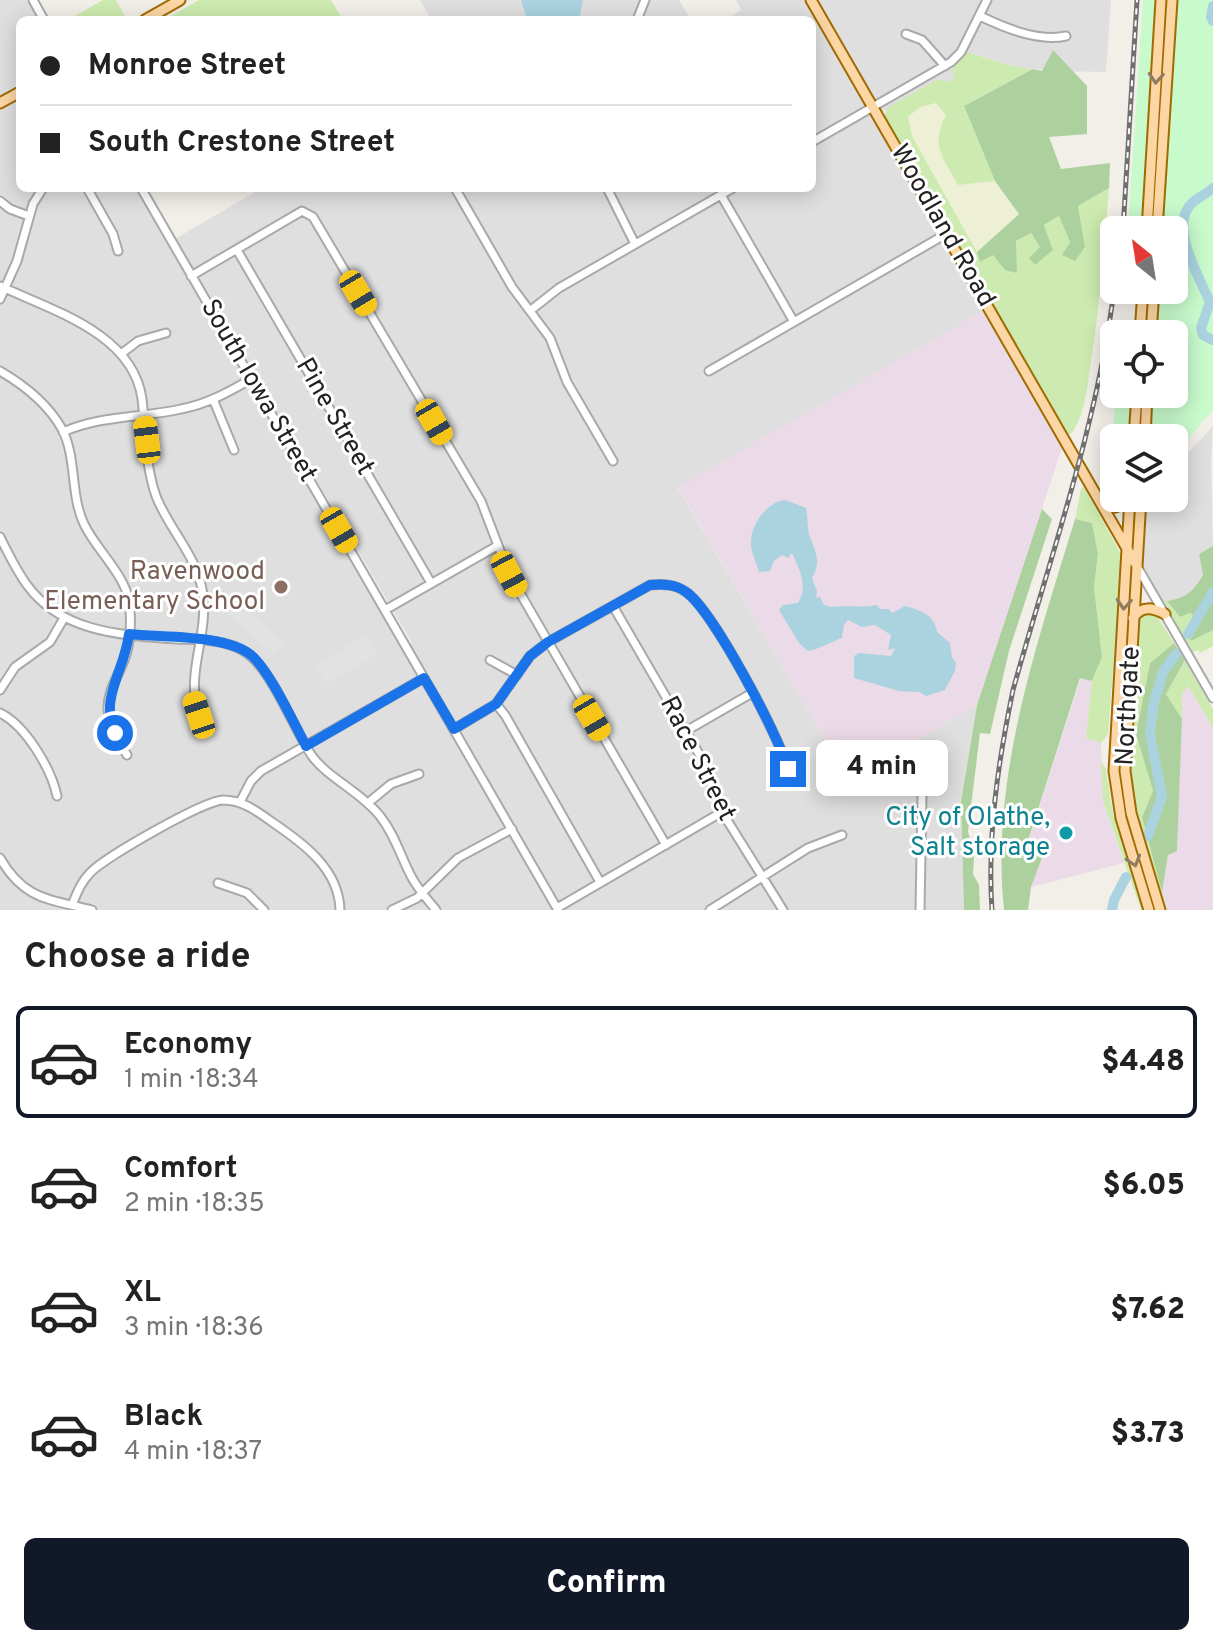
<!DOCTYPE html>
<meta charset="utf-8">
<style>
body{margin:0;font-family:Overpass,sans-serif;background:#f6f6f6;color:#222;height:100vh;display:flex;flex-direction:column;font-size:30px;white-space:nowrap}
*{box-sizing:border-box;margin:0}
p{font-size:26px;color:#767676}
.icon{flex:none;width:44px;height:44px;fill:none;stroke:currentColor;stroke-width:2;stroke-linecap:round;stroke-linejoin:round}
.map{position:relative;height:910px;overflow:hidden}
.panel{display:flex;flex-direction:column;background:#fff;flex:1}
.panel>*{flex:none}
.hud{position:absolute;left:16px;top:16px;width:800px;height:176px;border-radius:12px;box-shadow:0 4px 20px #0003;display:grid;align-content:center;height:176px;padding:0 24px;background:#fff}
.needle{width:52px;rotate:330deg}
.controls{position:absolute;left:1100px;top:216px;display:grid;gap:16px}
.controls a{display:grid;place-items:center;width:88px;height:88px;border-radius:12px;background:#fff;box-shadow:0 4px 20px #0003;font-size:40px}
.end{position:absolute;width:36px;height:36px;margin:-18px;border:10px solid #1a73e8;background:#fff;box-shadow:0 0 0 4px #fff}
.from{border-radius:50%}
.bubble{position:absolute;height:56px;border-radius:12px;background:#fff;box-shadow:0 4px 20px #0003;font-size:26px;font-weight:800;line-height:56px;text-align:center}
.car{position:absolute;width:24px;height:48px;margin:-24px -12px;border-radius:10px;box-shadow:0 0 6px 2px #0007;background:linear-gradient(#f5c518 24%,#345 0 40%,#f5c518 0 76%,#345 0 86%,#f5c518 0)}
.hud b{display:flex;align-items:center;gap:28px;height:76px;font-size:30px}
.hud b+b{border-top:2px solid #e0e0e0}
.hud i{width:20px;height:20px;background:#222}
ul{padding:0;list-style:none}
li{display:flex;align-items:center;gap:24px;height:112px;margin:0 16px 12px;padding:0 8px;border:4px solid transparent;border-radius:12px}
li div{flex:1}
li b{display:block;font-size:30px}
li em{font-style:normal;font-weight:800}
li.current{border-color:#111827}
li>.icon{width:72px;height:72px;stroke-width:1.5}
h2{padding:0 24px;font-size:36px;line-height:96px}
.action{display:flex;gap:16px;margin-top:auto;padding:16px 24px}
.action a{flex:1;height:92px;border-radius:12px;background:#111827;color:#fff;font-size:32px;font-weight:800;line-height:92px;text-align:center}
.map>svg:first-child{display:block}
.residential{fill:#e0dfdf}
.industrial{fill:#ebdbe8}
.farmland{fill:#eef0d5}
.grass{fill:#cdebb0}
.forest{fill:#add19e}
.park{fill:#c8facc}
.parking{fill:#e2e2e2}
.water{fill:#aad3df}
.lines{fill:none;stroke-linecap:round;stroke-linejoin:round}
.river{stroke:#aad3df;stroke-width:10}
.minor-casing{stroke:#a9a9a9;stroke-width:11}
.major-casing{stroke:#a06b00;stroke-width:13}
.minor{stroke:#fff;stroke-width:7}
.major{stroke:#fcd6a4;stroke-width:9}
.rail-casing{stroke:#707070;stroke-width:5}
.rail{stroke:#fff;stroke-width:2;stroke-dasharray:6;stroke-linecap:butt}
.oneway{stroke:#8f7c63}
.route{stroke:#1a73e8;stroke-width:10}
.education-dot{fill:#8d6e63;stroke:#fff;stroke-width:3}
.culture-dot{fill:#0f9aa8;stroke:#fff;stroke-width:3}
.labels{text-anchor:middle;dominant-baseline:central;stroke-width:6;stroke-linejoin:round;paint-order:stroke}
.street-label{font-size:26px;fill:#222;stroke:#fff}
.education-label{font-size:26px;fill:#785e54;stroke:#fff;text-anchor:end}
.culture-label{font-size:26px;fill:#0d838f;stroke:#fff;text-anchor:end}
</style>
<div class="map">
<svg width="1213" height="910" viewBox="0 0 1213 910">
<rect width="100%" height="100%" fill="#f2efe9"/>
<path class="residential" d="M0 0H32L44 20H20V188H142L407 642 412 643 175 239 262 188H812V20H725L741 10 736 0H1111L1106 72 1052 71 1013 66 972 53 956 80 944 86 939 79 876 116 987 309 678 488 848 779 977 705 961 802 964 910H0Z
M420 0H679L691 20H432Z
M1213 426 1211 461 1213 546 1199 554 1203 575 1195 589 1184 599 1163 603 1140 562 1144 499 1174 498V468Z"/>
<path class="industrial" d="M983 311 1062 448 977 705 848 779 678 487Z
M1081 678 1092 681 1086 738 1101 743 1103 801 1124 863 1031 887 1045 851 1027 845Z
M1187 685 1213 728V910H1167L1162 892 1168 855 1177 850 1182 694Z"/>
<path class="farmland" d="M936 102 946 115 939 129 958 185 995 181 1019 214 977 252 912 136 908 117 920 107Z"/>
<path class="grass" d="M103 0H116L127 20H68Z
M199 0H331L343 20H164Z
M967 52 1013 66 1033 69 964 106 995 181 958 185C943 158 930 146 946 115L936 103 920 107 908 117 912 136 977 252 980 262 1031 233 1040 247 1053 250 1044 225 1060 216 1070 242 1085 247 1078 206 1109 188C1104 248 1100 309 1090 368 1087 390 1084 417 1071 434L1065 433 884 118 887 108 938 79 948 82 954 80 952 68Z
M1084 487 1122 556 1108 734 1101 743 1086 738 1092 681 1102 657 1094 587 1098 554 1092 523 1075 519 1081 488Z
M1167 601 1180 617 1190 613 1197 616 1198 623 1191 641 1213 630V646L1200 653 1198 650 1191 653 1163 603Z
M1145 612 1155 613 1174 643 1150 663 1136 734 1153 791 1142 817 1167 910H1162L1134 814 1128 774 1137 620Z
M1185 660 1213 709V728L1188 686 1182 694V719L1166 694Z
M1101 760 1106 769 1113 814 1145 910H1141L1103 801Z"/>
<path class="forest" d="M1053 50 1087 86V134L1049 137 1061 169 1110 163 1109 188 1078 206 1085 247 1075 261 1062 255 1070 242 1059 216 1044 225 1053 250 1035 265 1029 258 1040 247 1031 233 1016 241 1017 273 1005 270 993 255 980 262 977 252 1019 214 995 181 964 106 1033 69 1042 71Z
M1042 509 1052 519 1009 651 990 734 980 733 968 831 974 857 973 874 979 885 980 910H964L961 802 977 705Z
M1075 519 1092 523 1098 554 1094 587 1102 657 1092 681 1080 678 1027 844 1045 850 1031 887 1028 910H1004C990 777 1037 644 1075 519Z
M1213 546V630L1191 641 1185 631 1198 623 1197 617 1190 613 1180 617 1167 601C1186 598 1193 592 1203 575L1199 554Z
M1174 643 1185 660 1166 694 1182 719 1177 851 1168 855 1162 892 1142 817 1153 791 1136 734 1150 663Z"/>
<path class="park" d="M1143 0H1156L1143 208 1142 230H1128Z
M1172 0H1213L1211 17 1213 21V410L1174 455V438H1145L1147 394H1174V334H1151L1154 290H1174V230H1157Z
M1116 394H1131L1129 438H1114V498H1122L1114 503 1104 499 1102 495 1112 445Z"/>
<path class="parking" d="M230 596 284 642 273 654 220 608Z
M367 635 378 654 327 683 316 665Z"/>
<path class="water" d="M521 0H583L579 20H527Z
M785 500 806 508C808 517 807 526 809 534 815 551 822 561 812 578L817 591 816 598 820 597 824 605 830 607C845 605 861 608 877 605L880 609H889L892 613 905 606C920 610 935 615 937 632L950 643 952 657 956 663 955 671 945 690 926 696 919 692 899 691 854 678V656L859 653 891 656 895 648 888 650 891 635 875 625 862 627 848 620 844 625 842 638C830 642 820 649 808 651L799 643 779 610 783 605 798 603C809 586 798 567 792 553L788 558 782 555 774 561 770 571 759 572C757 564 752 555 751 546 749 527 766 502 785 500Z"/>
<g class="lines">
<path class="river" d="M1213 6 1211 17 1213 21
M1213 188C1206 194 1199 197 1192 203 1168 225 1200 279 1210 302L1201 328 1203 335 1213 340
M1188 634 1213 592
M1148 836 1162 796 1150 734 1154 702 1163 672 1176 654
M1112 910 1114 900 1126 877"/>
<g class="minor-casing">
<path id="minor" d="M33 0 44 20
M980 16C1005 28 1038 42 1066 36
M637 20 645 0
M906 34 922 40 945 66
M812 142 951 62 961 52 987 0
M87 188 113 234 118 251
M141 188 558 910
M455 188 512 287 550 338 567 382 613 461
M607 188 635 244
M721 195 794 322
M0 201 10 209 29 216
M237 250 431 583
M191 276 302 211 313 217 481 501 509 574 666 845
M0 286C51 310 133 333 142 399 146 431 145 465 156 496 169 530 198 556 203 595 208 638 185 673 199 715
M0 299 17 261 33 204 43 188
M531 310 559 288 733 188
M121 354 138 341 166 333
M0 371C24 385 48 404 62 429 77 458 70 495 84 524 97 552 130 578 130 610 131 624 130 644 125 658 119 675 107 691 108 710 109 727 119 741 127 755
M709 371 946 234
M213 399 234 450
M63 432C102 415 141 418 181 409 207 404 229 392 251 379
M0 537C8 553 16 570 27 585 62 633 122 635 176 639 198 640 222 639 242 650 270 664 293 728 312 756 328 778 361 792 380 816 395 835 400 855 411 876 417 888 427 899 436 910
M1138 568 1213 698
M613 606 702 759 722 812 783 910
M385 610 497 546
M490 660 517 675
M0 690 15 667 50 642 64 618
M496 704 505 715 600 882
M0 713C25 725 51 768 57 796
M454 729 496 704 530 656 548 642 650 585C663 584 675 584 686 592 712 609 779 736 788 769
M686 731 752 693
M897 756 915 775 922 796 920 910
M240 802 251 781 261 771 424 678
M368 803 391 784 419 774
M0 858C24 900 49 899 92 910
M218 883 247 893 264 910
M72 905C77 893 81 882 90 873 105 857 203 801 223 800 242 800 257 811 272 822 303 843 339 869 340 910
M557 908 722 812
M392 910 417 898 458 858 512 829
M710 910 808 848 842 835"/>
</g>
<g class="major-casing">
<path id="major" d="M811 0 1137 566
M145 20 180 0
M0 103 20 92
M1147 230 1161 0
M1157 230 1172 0
M1140 334 1143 290
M1151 334 1154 290
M1134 438 1137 394
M1145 438 1147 394
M1130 498 1114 771 1121 818 1149 910
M1141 498 1125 771 1131 813 1160 910
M1102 502 1115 507 1124 504 1129 498
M1133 618C1142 605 1153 608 1165 614"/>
</g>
<use href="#minor" class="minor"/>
<use href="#major" class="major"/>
<g class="rail-casing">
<path id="rail" d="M1123 230 1137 0
M992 910C987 836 998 763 1013 690 1050 557 1097 427 1114 290"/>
</g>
<use href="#rail" class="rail"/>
</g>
<defs><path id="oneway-chevron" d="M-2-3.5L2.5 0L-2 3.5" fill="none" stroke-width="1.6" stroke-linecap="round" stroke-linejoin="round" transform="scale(2)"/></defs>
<g class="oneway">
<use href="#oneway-chevron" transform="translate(1156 78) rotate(94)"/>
<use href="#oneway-chevron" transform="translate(1124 604) rotate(94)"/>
<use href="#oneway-chevron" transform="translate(1134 861) rotate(73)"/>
</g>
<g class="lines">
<path class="route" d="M115 733C99 698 125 670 129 634 163 638 224 634 251 655 270 671 293 722 306 746L424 678 454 729 496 704 530 656 548 642 650 585C663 584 675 584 686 592 712 609 779 736 788 769"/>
</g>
<circle class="education-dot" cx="281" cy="587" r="8"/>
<circle class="culture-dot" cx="1066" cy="833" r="8"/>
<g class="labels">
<g class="street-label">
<text transform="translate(942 226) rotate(60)">Woodland Road</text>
<text transform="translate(258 391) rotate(60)">South Iowa Street</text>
<text transform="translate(334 417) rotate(60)">Pine Street</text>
<text transform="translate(1129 706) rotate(-87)">Northgate</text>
<text transform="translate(697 759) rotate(63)">Race Street</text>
</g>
<g class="education-label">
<text x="265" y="572">Ravenwood<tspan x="265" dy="30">Elementary School</tspan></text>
</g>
<g class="culture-label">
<text x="1050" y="818">City of Olathe,<tspan x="1050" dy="30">Salt storage</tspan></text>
</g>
</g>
</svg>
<div class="controls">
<a><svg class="needle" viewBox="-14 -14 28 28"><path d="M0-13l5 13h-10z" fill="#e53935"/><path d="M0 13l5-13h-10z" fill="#767676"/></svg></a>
<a><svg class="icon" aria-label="locate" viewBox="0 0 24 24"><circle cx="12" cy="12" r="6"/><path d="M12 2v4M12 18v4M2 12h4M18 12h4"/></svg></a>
<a><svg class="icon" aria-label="layers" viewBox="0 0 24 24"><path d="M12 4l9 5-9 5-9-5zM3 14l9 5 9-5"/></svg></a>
</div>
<i class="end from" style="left:115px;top:733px"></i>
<i class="end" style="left:788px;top:769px"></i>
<div class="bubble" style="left:816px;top:740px;width:132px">4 min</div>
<i class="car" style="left:358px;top:293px;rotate:149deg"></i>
<i class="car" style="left:434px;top:422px;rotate:150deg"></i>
<i class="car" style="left:147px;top:440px;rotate:353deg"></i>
<i class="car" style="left:339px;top:530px;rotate:150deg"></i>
<i class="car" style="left:509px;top:574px;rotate:152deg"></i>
<i class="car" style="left:199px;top:715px;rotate:342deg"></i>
<i class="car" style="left:592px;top:718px;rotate:150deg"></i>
<div class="hud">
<b><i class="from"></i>Monroe Street</b>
<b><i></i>South Crestone Street</b>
</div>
</div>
<section class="panel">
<h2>Choose a ride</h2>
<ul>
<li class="current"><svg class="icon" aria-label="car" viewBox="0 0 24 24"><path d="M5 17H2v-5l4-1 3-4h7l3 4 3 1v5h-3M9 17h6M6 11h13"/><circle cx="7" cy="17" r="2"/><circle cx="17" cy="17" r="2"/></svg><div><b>Economy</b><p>1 min · 18:34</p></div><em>$4.48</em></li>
<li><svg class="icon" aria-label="car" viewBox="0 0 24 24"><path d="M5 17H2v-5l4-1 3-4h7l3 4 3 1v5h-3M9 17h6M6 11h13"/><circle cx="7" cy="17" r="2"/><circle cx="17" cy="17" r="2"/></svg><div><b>Comfort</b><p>2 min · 18:35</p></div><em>$6.05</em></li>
<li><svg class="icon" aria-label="car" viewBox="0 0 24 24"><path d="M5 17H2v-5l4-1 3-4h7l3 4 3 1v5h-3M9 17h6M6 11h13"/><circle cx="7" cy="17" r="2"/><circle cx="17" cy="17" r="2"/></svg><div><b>XL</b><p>3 min · 18:36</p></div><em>$7.62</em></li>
<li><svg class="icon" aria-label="car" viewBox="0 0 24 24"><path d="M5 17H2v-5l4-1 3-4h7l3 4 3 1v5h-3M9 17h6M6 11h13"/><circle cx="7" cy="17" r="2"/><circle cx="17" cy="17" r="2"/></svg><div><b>Black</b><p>4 min · 18:37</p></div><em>$3.73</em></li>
</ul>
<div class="action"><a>Confirm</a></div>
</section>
